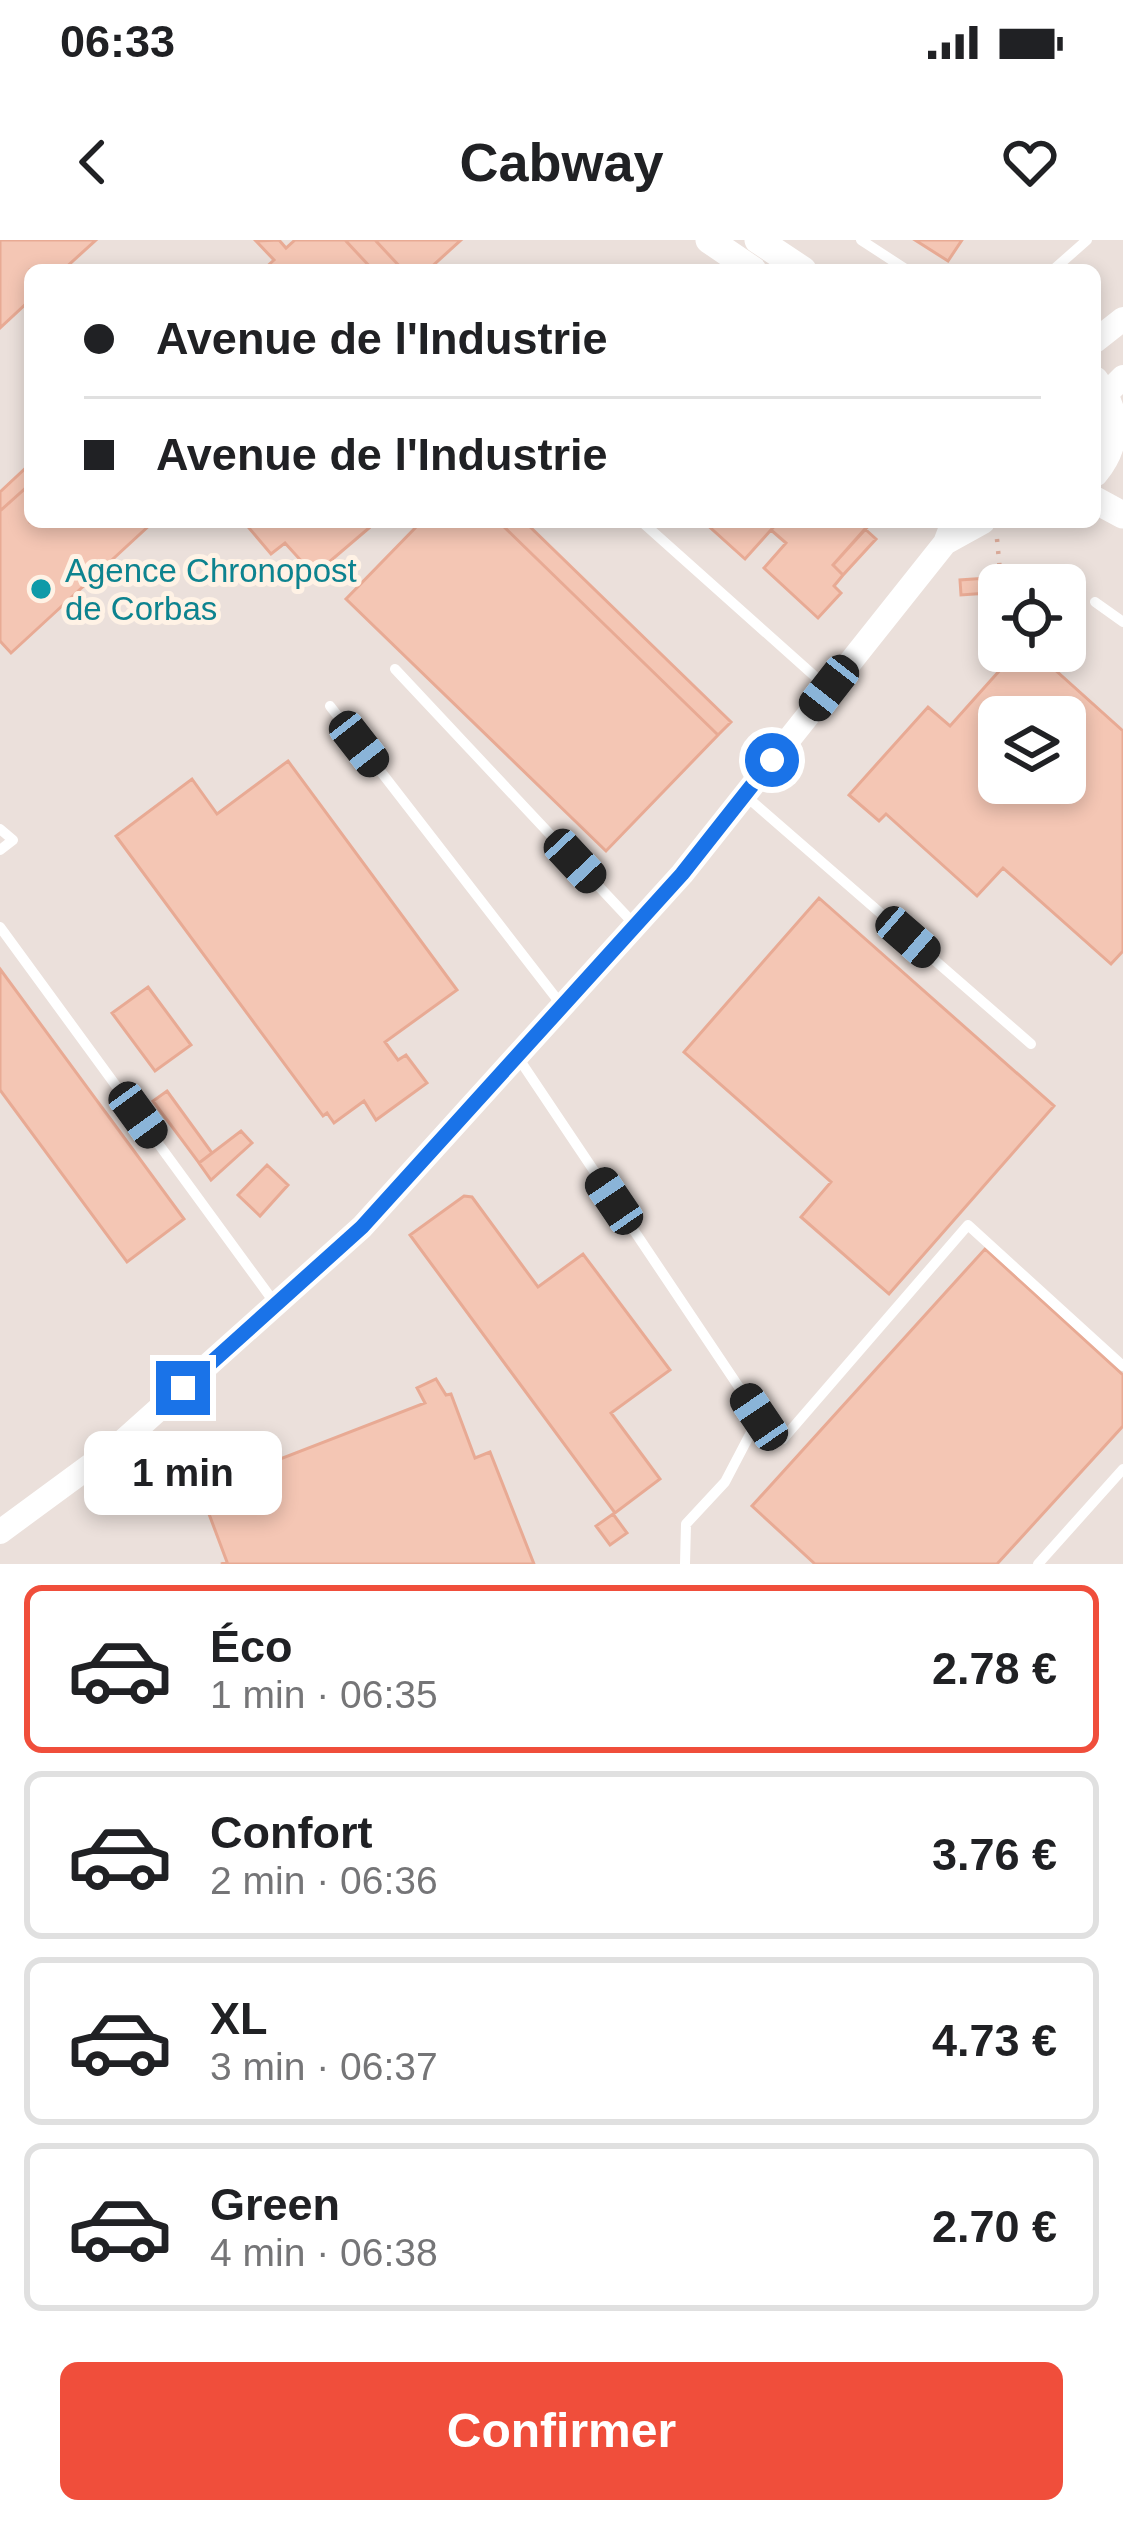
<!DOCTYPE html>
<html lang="fr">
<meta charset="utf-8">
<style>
body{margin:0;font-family:Arial,sans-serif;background:#f6f6f6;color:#202124;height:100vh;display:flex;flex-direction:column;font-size:45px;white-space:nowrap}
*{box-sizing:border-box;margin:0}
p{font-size:39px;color:#757577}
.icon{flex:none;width:66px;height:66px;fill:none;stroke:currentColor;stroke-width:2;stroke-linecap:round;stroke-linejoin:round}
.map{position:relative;height:1324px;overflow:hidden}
.details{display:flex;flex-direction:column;background:#fff;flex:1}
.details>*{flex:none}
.banner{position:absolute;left:24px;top:24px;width:1077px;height:264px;border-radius:18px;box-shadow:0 6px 18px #0003;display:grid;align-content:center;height:264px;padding:0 60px;background:#fff}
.controls{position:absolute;left:978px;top:324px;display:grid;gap:24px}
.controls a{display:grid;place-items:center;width:108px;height:108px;border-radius:18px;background:#fff;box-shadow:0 6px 18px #0003;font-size:60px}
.end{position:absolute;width:54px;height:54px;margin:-27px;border:15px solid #1a73e8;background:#fff;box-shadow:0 0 0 6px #fff}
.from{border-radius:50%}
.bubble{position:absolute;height:84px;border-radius:18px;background:#fff;box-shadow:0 6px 18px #0003;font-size:39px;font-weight:600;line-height:84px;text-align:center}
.car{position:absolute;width:36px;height:72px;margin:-36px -18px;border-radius:15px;box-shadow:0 0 9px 3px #0007;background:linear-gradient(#222 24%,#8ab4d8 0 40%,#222 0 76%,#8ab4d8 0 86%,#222 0)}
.banner b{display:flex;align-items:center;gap:42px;height:114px;font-size:45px}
.banner b+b{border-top:3px solid #e0e0e0}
.banner i{width:30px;height:30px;background:#202124}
ul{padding:21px 0 0;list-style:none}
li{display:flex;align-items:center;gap:36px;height:168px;margin:0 24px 18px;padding:0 36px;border:6px solid #e0e0e0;border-radius:18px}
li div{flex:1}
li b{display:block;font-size:45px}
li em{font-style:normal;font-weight:600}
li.selected{border-color:#f04e3b}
li>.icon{width:108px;height:108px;stroke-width:1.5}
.action{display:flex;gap:24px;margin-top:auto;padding:24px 60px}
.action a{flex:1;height:138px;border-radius:18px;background:#f04e3b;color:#fff;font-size:48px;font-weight:600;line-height:138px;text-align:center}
.status{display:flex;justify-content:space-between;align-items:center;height:84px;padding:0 60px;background:#fff;direction:ltr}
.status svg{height:33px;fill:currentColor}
header{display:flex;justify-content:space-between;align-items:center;height:156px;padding:0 60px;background:#fff;font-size:54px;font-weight:600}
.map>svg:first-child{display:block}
.industrial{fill:#ebe0db;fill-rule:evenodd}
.building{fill:#f4c6b4;stroke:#e8aa94;stroke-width:3;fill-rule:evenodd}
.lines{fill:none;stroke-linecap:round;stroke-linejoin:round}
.path{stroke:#d9a998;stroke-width:4.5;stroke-dasharray:3 9;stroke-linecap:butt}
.service{stroke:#fff;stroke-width:10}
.tertiary{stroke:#fff;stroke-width:24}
.secondary{stroke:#fff;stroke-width:27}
.route{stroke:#1a73e8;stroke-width:15}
.culture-dot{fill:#0f9aa8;stroke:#fff2e5;stroke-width:4.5}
.labels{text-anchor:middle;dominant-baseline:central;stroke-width:10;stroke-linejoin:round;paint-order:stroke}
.culture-label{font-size:33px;fill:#0d838f;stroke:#fff2e5;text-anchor:start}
</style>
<div class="status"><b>06:33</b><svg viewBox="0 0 49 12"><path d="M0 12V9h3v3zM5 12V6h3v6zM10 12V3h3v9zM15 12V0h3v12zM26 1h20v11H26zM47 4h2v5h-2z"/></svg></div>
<header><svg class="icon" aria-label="back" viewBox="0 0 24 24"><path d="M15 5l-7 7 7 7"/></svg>Cabway<svg class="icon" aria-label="heart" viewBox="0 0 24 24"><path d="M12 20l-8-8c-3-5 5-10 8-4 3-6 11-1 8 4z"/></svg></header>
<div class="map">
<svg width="1123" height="1324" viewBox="0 0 1123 1324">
<rect width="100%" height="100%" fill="#feeede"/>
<path class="industrial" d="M0 0H915L948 21 962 0H1123V1324H0ZM30 30H1095V282H30ZM999 345H1065V411H999ZM999 477H1065V543H999Z"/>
<path class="building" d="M0 0H96L63 30H30V60L0 88Z
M279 0 286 8 295 0H345L373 30H263L274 20 256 1Z
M345 0H375L403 30H373Z
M375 0H461L428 30H403Z
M915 0H962L948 21Z
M30 224V244L0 271V252Z
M30 244V282H153L11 413 0 401V271Z
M244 282H364L369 288 314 335 285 303 271 314Z
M421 282H499L718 495 606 611 346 359Z
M499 282H525L731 482 718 495Z
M704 282H778L745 319Z
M778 282H872L833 325 843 335 834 346 841 353 818 378 764 328 786 303 771 290Z
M865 289 876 299 843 335 833 325Z
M987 338 988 353 961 355 960 340Z
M1017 411H1034L1123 491V711L1111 724 1003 628 977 656 886 574 879 581 849 555 928 467 950 486ZM999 477H1065V543H999Z
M288 521 457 750 385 802 398 820 406 815 427 843 376 880 364 861 334 883 327 873 323 876 116 596 192 539 217 574Z
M819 658 1054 866 889 1054 801 977 831 942 684 812Z
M0 729 184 979 127 1022 0 850Z
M148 747 191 805 155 831 112 773Z
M167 851 212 913 199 923 153 861Z
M241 891 252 903 211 940 199 923Z
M267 925 288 945 260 976 238 955Z
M464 956 472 957 538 1047 583 1014 670 1130 611 1173 660 1239 615 1273 410 995Z
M985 1009 1123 1135V1186L997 1324H815L752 1266Z
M436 1139 446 1155 451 1154 475 1218 490 1212 534 1324H221L227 1322 200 1250 425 1163 417 1148Z
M613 1274 627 1293 610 1305 596 1286Z"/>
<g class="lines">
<path class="path" d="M997 299 1000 331 1043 345"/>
<path class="service" d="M861 0 907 30
M1053 30 1087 0
M642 282 829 449
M1095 362 1123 382
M395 429 635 685
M330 466 560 763
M747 557 1031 804
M0 589 13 600 0 610
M0 687 274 1062
M519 819 759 1177 725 1242 686 1284 685 1324
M759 1177 783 1199 968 985 1123 1126
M1038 1324 1123 1229"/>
<path class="tertiary" d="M1095 101 1123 79
M1106 154 1123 137
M945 303 983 282
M0 1292 121 1203 362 987 682 634 945 303 953 282"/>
<path class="secondary" d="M709 0 753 30
M758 0 803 30
M1095 140C1118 170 1120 203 1095 233
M1095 260 1123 275"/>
</g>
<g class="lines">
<path class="route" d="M183 1148 362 987 682 634 772 520"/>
</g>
<circle class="culture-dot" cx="41" cy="349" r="12"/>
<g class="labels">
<g class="culture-label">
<text x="65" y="330">Agence Chronopost<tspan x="65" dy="38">de Corbas</tspan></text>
</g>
</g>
</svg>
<div class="controls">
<a><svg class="icon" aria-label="locate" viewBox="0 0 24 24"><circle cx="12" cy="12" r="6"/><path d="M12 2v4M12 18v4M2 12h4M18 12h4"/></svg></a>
<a><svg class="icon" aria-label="layers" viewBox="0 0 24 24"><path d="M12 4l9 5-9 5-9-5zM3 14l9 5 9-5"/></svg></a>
</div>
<i class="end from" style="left:772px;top:520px"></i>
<i class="end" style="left:183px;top:1148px"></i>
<div class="bubble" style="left:84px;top:1191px;width:198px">1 min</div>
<i class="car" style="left:829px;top:448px;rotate:218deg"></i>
<i class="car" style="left:359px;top:504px;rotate:142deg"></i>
<i class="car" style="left:575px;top:621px;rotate:137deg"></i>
<i class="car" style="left:908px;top:697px;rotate:131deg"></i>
<i class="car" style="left:138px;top:875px;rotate:144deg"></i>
<i class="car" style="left:614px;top:961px;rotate:326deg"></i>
<i class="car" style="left:759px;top:1177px;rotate:326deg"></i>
<div class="banner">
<b><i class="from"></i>Avenue de l'Industrie</b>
<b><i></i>Avenue de l'Industrie</b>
</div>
</div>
<section class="details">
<ul>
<li class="selected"><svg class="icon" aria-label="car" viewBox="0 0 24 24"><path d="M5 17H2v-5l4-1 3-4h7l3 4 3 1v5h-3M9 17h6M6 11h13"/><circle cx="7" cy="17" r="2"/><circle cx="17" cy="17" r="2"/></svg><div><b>Éco</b><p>1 min · 06:35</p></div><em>2.78 €</em></li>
<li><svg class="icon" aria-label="car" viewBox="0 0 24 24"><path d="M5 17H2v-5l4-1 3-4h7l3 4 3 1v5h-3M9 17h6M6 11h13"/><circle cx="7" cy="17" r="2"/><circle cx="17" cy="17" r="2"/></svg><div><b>Confort</b><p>2 min · 06:36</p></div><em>3.76 €</em></li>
<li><svg class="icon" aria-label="car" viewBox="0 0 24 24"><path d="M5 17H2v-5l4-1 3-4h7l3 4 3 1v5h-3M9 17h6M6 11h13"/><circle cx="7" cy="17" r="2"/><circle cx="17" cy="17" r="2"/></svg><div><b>XL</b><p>3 min · 06:37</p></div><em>4.73 €</em></li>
<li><svg class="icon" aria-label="car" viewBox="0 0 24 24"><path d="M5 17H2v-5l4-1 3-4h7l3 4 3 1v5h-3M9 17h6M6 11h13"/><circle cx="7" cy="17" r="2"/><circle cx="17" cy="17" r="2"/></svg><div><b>Green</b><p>4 min · 06:38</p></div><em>2.70 €</em></li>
</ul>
<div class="action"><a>Confirmer</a></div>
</section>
